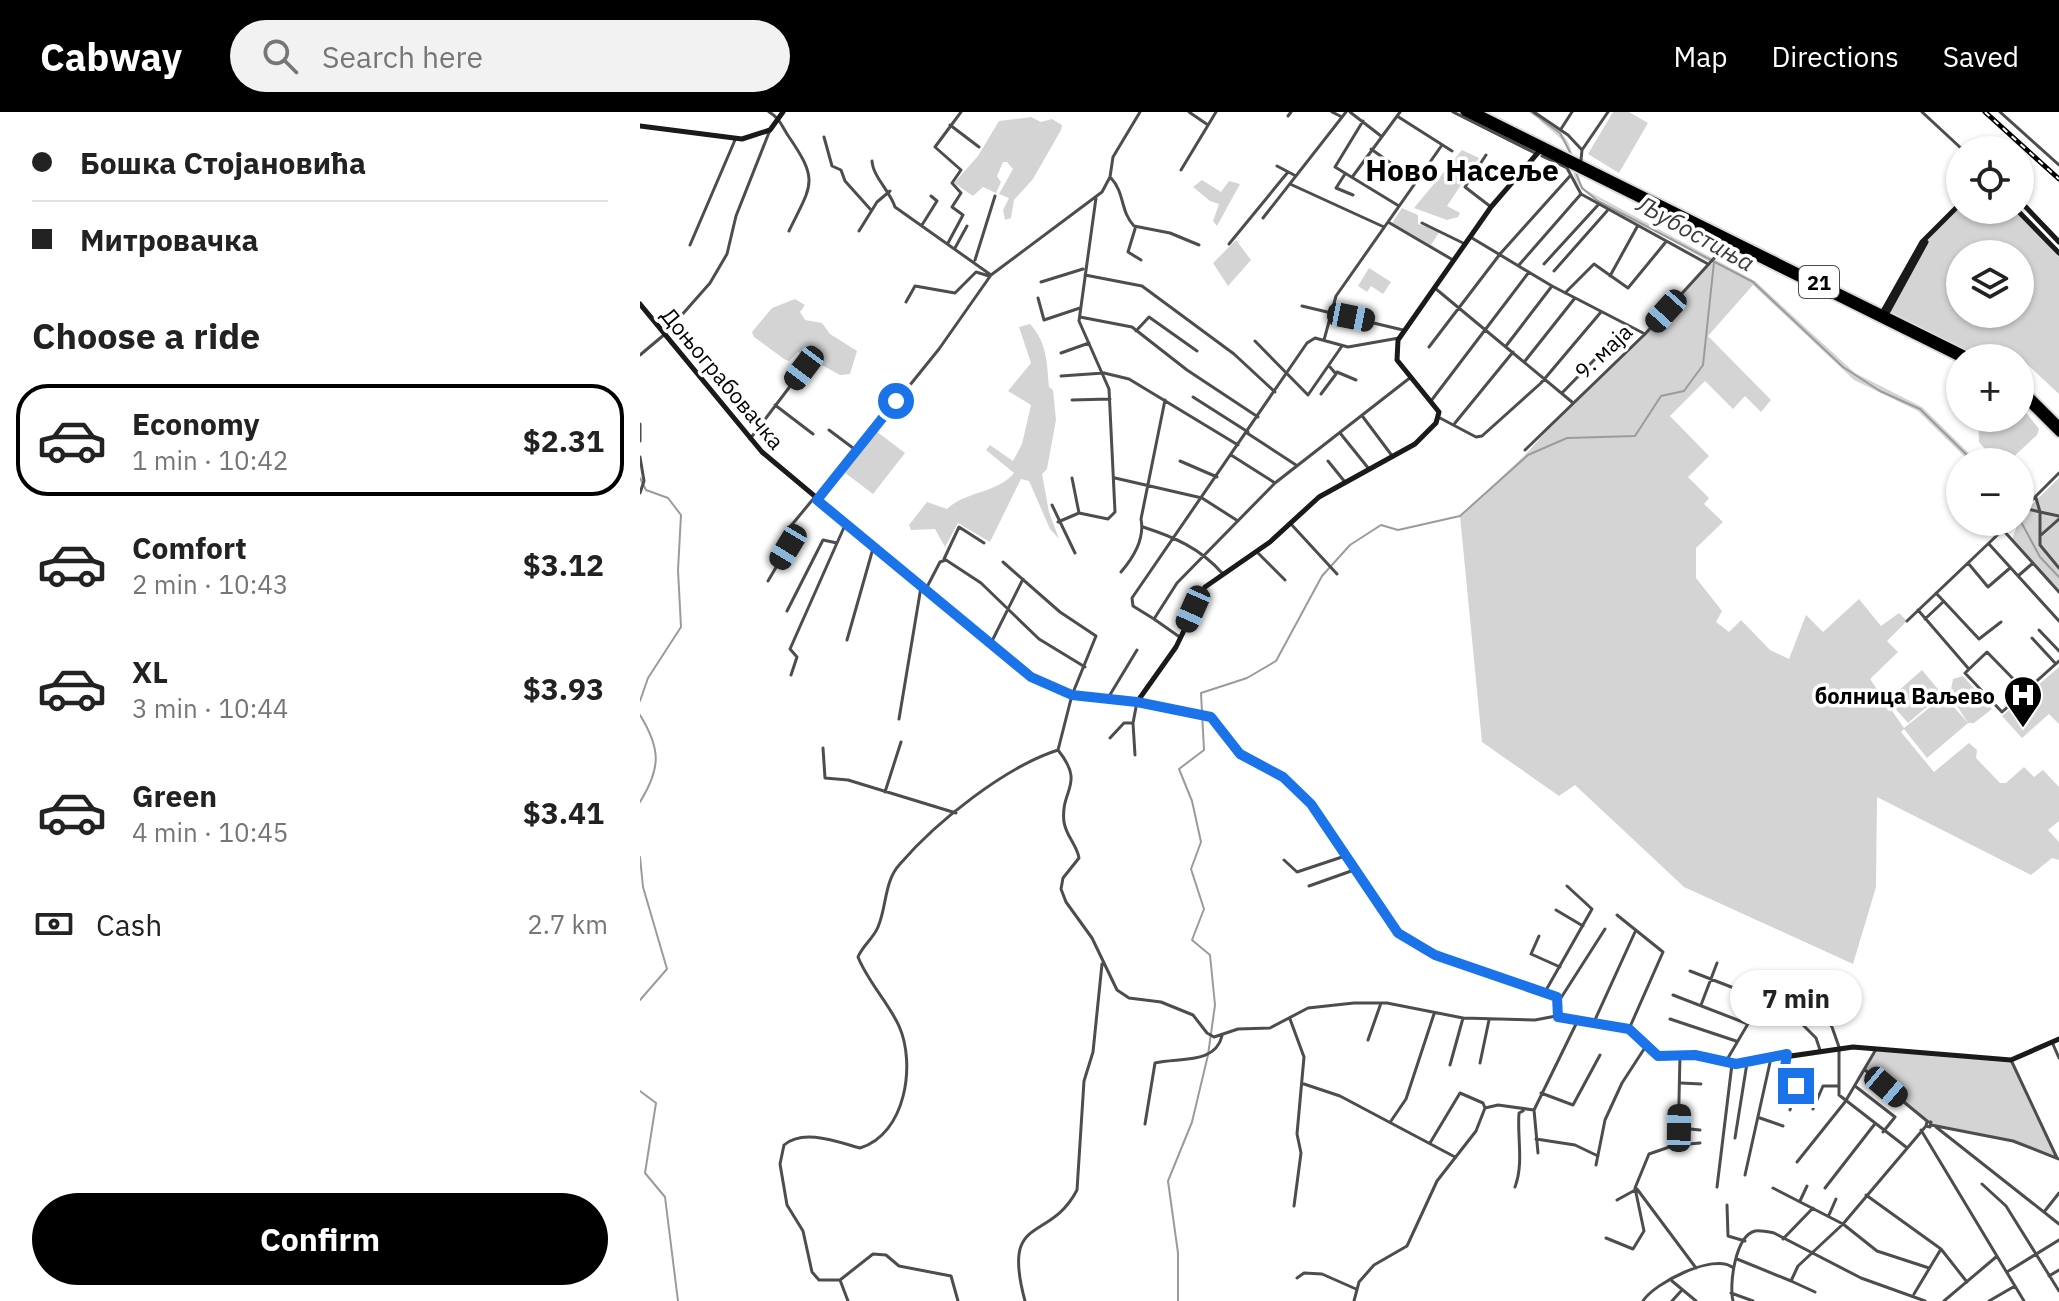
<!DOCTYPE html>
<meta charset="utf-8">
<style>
body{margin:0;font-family:"IBM Plex Sans",sans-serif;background:#f2f2f2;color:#222;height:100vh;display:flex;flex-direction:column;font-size:30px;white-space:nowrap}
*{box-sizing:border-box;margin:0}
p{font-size:26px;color:#767676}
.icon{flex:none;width:44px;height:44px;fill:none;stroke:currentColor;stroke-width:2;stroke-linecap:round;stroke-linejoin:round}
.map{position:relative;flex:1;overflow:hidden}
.details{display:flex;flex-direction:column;background:#fff;width:640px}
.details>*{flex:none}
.banner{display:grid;align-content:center;height:176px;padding:0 32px;background:#fff}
.controls{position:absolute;left:1306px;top:24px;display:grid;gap:16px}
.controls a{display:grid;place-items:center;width:88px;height:88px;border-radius:50%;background:#fff;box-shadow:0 2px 6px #0004;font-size:40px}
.end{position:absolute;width:36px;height:36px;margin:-18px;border:10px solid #1a73e8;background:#fff;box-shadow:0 0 0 4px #fff}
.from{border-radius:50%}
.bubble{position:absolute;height:56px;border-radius:28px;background:#fff;box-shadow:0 2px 6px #0004;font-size:26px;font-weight:800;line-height:56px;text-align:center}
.car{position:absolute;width:24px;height:48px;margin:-24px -12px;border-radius:10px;box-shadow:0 0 6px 2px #0007;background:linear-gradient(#222 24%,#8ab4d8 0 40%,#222 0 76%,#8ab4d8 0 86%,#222 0)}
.banner b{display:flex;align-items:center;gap:28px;height:76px;font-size:30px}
.banner b+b{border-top:2px solid #e0e0e0}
.banner i{width:20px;height:20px;background:#222}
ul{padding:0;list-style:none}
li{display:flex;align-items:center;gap:24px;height:112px;margin:0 16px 12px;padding:0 16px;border:4px solid transparent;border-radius:32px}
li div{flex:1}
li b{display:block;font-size:30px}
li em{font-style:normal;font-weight:800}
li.active{border-color:#000}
li>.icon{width:72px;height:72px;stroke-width:1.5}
h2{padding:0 32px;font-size:36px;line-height:96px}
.pay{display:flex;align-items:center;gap:20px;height:88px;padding:0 32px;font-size:30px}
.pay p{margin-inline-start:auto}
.cta{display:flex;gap:16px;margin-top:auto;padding:16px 32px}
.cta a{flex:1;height:92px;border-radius:48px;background:#000;color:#fff;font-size:32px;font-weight:800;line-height:92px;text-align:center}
header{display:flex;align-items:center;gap:48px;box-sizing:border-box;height:112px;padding:0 40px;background:#000;color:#fff}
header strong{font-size:38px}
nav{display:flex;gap:44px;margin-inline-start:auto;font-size:28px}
.search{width:560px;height:72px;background:#f2f2f2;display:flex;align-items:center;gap:20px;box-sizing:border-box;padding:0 28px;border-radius:44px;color:#767676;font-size:30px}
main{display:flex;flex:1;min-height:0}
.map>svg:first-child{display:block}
.green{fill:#d4d4d4;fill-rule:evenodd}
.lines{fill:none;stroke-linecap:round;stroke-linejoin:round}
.stream{stroke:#9b9b9b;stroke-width:2}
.primary-casing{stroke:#dbdbdb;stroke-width:11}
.street{stroke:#4d4d4d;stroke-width:3}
.secondary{stroke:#1a1a1a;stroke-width:5}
.primary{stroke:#000;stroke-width:7}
.rail-casing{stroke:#000;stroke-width:5}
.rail{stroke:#fff;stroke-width:2;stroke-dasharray:6;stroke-linecap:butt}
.route{stroke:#1a73e8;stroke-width:10}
.labels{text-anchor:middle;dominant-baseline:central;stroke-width:7;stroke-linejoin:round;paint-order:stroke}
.shield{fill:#fff;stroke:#4c4c4c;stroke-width:2}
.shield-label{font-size:20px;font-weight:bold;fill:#000}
.street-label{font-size:22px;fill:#000;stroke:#fff}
.poi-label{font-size:22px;font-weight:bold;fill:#000;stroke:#fff;text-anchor:end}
.water-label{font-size:24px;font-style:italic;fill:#3c3c3c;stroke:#fff}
.district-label{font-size:30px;font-weight:bold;fill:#000;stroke:#fff}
</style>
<header>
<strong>Cabway</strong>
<div class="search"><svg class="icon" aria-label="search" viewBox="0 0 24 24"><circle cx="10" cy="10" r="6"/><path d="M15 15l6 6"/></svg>Search here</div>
<nav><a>Map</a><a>Directions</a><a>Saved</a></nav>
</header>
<main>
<section class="details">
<div class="banner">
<b><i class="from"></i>Бошка Стојановића</b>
<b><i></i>Митровачка</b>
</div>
<h2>Choose a ride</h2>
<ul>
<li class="active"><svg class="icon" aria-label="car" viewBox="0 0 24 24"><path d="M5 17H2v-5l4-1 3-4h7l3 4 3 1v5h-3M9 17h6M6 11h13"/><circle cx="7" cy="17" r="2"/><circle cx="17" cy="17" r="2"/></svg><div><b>Economy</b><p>1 min · 10:42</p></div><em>$2.31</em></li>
<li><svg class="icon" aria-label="car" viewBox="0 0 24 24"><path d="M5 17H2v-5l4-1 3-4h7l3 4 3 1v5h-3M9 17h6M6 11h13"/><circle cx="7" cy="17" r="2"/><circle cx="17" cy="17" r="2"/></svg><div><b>Comfort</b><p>2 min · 10:43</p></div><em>$3.12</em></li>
<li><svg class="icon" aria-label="car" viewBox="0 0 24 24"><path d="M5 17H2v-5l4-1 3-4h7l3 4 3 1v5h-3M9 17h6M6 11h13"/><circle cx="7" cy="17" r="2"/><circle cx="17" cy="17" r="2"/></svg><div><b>XL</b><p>3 min · 10:44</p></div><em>$3.93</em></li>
<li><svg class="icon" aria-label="car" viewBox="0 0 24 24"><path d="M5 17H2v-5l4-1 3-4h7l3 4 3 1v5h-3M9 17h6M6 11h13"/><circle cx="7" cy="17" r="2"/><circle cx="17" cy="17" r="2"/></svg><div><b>Green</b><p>4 min · 10:45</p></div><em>$3.41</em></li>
</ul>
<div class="pay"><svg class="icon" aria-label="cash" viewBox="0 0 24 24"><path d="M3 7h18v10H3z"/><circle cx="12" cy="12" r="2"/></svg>Cash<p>2.7 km</p></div>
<div class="cta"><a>Confirm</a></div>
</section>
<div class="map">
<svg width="1419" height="1189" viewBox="0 0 1419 1189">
<rect width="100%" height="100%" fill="#fff"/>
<path class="green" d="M973 0H989L1008 11 979 61 948 42Z
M391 5 401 10 412 7 422 13 421 18 393 67 374 88 371 106 365 108 363 98 369 86 359 82 373 57 367 50H363L357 64 361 70 356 81 343 75 333 84 314 71 338 44 359 9Z
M898 7C905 11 914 15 920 20 938 35 930 62 946 78L1115 169 1215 261 1282 295 1338 350H1330L1278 299 1214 268 1113 173 1068 224 1131 288 1121 300 1105 284 1093 297 1065 269 1030 304 1069 344 1048 365 1069 386 1064 392 1083 410 1056 436V466L1082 499 1076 510 1089 520 1101 508 1130 538 1149 547 1166 503 1183 520 1219 487 1241 514 1259 501 1267 509 1247 529 1258 540 1230 567 1264 616 1304 584 1328 611 1310 583 1313 567 1323 564 1352 597 1334 611H1328L1287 646 1264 617 1261 620 1294 660 1329 631 1337 638 1336 646 1360 671H1366L1384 655 1394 665 1403 658 1419 675V709L1408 718 1419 730V748L1412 746 1391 763 1237 685 1236 775 1213 852 1044 775 935 673 919 684 842 630 820 404 887 341 932 290 1005 222 1068 152H1073L942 78 935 67 926 31Z
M822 38 839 46 807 94 820 101 818 105 807 108 774 96Z
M562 68 581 80 589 69 600 72 577 114 573 109 579 92 570 89 553 75Z
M1320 93V98H1377L1419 145V282L1388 253 1380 260V246H1331L1246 203 1287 129ZM1320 142H1380V202H1320Z
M762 96 778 103V112L800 119 791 133 752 111Z
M596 128 611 148 588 174 573 151Z
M729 156 751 170 743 182 731 174 727 180 718 174Z
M155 187 165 193 160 200 165 208 182 211 190 222 217 239 210 262 200 263 158 240 149 249 144 247 114 225 112 220 132 196Z
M390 212C407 230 407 251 409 275L413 278 416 308 407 357 402 362 409 400 419 427 410 417 389 369 381 367 350 430 318 411 305 435 295 417 271 418 269 413 287 390 307 397C326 379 358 381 374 361L346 338 350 333 373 349 382 332 391 293 368 279 391 251 379 215Z
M1380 293 1399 317 1397 323 1368 350H1348L1341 343 1345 337 1339 330 1338 306H1380Z
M236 319 265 341 233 382 204 360Z
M1419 366V480L1372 428 1380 404Z
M1419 555V612L1409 602 1382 626 1362 604Z
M1282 558 1302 582 1268 611 1248 588Z
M1236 937 1371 948 1417 1046 1373 1029 1291 1013 1225 958Z"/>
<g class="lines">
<path class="stream" d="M891 0 920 21 932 44
M935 58 942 76 958 89 1113 170 1203 255 1240 279 1280 297 1334 350
M0 366 6 378 28 386 41 403 38 458 41 515 8 566 0 589
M1380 408 1400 445 1419 465
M0 603C21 637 21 656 0 690
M0 745 3 775 27 857 0 888
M0 979 16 991 5 1061 25 1085 38 1189
M538 1189V1141L528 1069 552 1010 568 943 575 893 570 843 552 828 564 797 551 757 561 730 552 689 539 657 564 638 561 581 607 566 636 549 682 464 710 433 741 413 758 418 820 404 888 343 927 326 995 324 1021 284 1044 279 1063 253 1074 150"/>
<g class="primary-casing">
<path id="primary" d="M824 0 1320 246
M836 0 1332 246
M1380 274 1419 313
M1380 282 1419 321"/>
</g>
<path class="street" d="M129 0C140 6 142 15 149 25 180 70 171 73 149 119
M549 0 568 13
M692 0 702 5
M710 0 741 24
M813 0 895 41
M894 0 928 23 942 38
M1282 0 1323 38
M1360 0 1419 53
M648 4 651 0
M757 4 812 39
M723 9 695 55 759 94
M310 13 339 35
M921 17 932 0
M184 25 192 54 201 58 205 69 231 98
M731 37 776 69
M846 43 825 75 851 95
M902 44 927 56 941 82 1068 152
M941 48 942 38 968 0
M232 49C233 65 250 79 255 95L351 163
M637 54 656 64
M541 58 576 0
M705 62 696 76 713 83
M713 64 760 0
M471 66C485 81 480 99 494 114L530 121 559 133
M650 72 744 115
M623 106 706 0
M748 110 813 148
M782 111 823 131
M282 113 297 89 291 84
M495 117 488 140 501 148
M219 119 237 90 250 79
M832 126 912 174 1005 222
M308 131 323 103 312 95 321 81 312 71 321 58 295 35 321 0
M589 132 648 60
M50 133 95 28
M315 136 327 114
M335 148 355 84
M904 152 958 93
M879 153 941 82
M914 159 967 99
M445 163 502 174 594 242 635 280
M970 164 997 115
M401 170 443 157
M796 177 932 290
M925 181 954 152 988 176 1025 131
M398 186 404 208 440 196
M266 190 275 174 315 181 336 160 349 164
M662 194 763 218
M440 205 492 215 547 258 618 305
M496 219 509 205 557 239
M684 228 696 184 802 33
M615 229 668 283 702 234
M866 234 912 174
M789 235 860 142 930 64
M421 241 449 231
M0 243 25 222 70 171 87 142 96 104 130 18
M885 249 935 186
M697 260 716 268
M421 264 464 261 489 267 598 333
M922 281 988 213
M681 282 696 262 690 255
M553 285 608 320
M432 288 470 287
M791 289 889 160
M135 293 173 322
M723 305 753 345
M800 306 836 325 842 324 901 271 961 200
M815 311 873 240
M0 312V329
M189 318 217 339
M607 321 656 353
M700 321 729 357
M110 327 164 256
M885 338 1005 222 1087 132
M591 343 635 371
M0 345 4 369 0 381
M540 349 577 365
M688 349 705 370
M432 366 439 401
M475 366 562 386 598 409
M178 387 299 237 351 163 462 80 470 65 473 45 500 0
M412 393 435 441
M1384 396 1400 400 1396 386
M1380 400 1419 361
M1419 404 1400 400V433L1419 456
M418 410 439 401 468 407 475 400 469 277 439 209 456 86
M650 411 697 462
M503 415C534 425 560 436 582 461
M1363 418 1419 480
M1401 423 1419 407
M1349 432 1419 509
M617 440 645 468
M304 447 319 415 344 431
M363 450 420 500 456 524 432 583 418 638C446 673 420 677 424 710 426 724 437 733 439 746L423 766 421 777 426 790 452 826 477 878 489 886 521 890 553 903 567 921 574 925 598 917 630 916 668 896 714 891H747L823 906 895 908 916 904
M1328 451 1348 475 1370 456
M481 460C494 445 505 427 501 407L525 288
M1378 464 1393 451
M128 469 148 435 145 421 174 386
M287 475 300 450 306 448 341 471 399 527 445 555
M1296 481 1339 527 1361 510
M1278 498 1328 556
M147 499 183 428 197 431 206 411
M514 507 493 494 492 486 667 231 675 226 708 235 759 226
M1285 507 1303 490
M1267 509 1371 410
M1399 518 1419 539
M541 526 514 507 537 471 635 371 771 265
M1392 526 1416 552
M207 528 234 433
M351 531 383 467
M151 563 157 545 150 537 197 431
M1385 579 1347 540 1325 561 1362 600 1419 549
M468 586 497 538
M259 607 281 475
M470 626 484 611H493
M183 636 185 666 208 668 316 701
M495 643 493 611 497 590
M245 680 261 630
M644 748 657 760 705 744
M669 774 714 758
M916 798 943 814
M977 803 1023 840 989 917
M899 824 891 842 920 855
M1050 859 1099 878
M905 880 952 797 927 774
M1033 883 1108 912
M1172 886 1192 915 1199 935V983L1266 1035
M919 889 965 817
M1061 893 1077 851
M650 907 664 945 657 1022 661 1041 654 1094
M1030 907 1096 929
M1157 907 1176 926 1180 938
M954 910 995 820
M728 928 741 891
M1412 930 1419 946
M1147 946 1144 968 1167 979
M1371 948 1417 1046
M840 951 849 908
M1085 951 1119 893 1128 899 1138 884
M810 953 823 906
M1225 958 1287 1009
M1041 971 1061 972
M664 972 700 984 815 1045
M1215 974 1255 1005 1243 1020
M901 981 933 993 960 943
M1173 997 1183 974H1198
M894 998 938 908
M894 998 898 1041
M1150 998 1156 974
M1120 1006 1143 1014
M751 1009 766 987 794 902
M1287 1010H1291L1290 1015 1286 1014Z
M505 1012 515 951C538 945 575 953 582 924
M1291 1013 1373 1029 1419 1047
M1296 1015 1419 1112
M1040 1016 1060 1018
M1281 1018 1384 1189
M1095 1026 1107 951
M896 1027 935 1033 958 1044
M790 1031 820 981 843 991 845 996
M1037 1033 1060 1031
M1157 1050 1205 990 1235 939
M956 1053 965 1008 982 971 1006 934
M1105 1063 1131 946
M1342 1072 1366 1094 1419 1179
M875 1075C884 1051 877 1025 879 1001L883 999
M1077 1075 1092 952
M1133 1076 1203 1112 1237 1139 1289 1156
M1185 1076 1234 1013
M1226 1083 1301 1137 1327 1170
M977 1088 997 1077 1056 1156
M1160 1089 1167 1074
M1087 1093 1088 1124 1105 1129
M1404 1100 1419 1081
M1189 1103 1196 1087
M966 1126 993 1137 1004 1119 995 1076 1009 1042 1038 1032 1040 943
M1143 1127 1173 1096
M1097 1147 1151 1169 1158 1154 1203 1112 1286 1014
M1367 1160 1419 1128
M1409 1164 1419 1158
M657 1166 664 1161 682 1162 716 1177
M200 1168 233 1142 246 1143 259 1154 311 1164 318 1189
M1032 1169 1056 1189
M1151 1169 1175 1180
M1091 1181 1113 1189
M1274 1182 1301 1137
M208 1189 200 1168H179L172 1160 163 1119 147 1093 140 1052 144 1033C163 1016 198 1030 220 1036 266 1022 276 952 259 914 248 890 228 870 218 845 223 833 233 827 238 815 247 794 244 769 260 752 296 710 365 655 418 638
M385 1189C361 1100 409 1132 437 1078L444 969 453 940 462 852
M714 1189 719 1170 734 1153 767 1134 797 1069 836 1019 845 996 858 993 894 998
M1003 1189C1014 1171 1074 1141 1092 1155
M1032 1189 1042 1178
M1093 1189C1089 1173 1095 1124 1115 1119 1121 1118 1129 1120 1134 1121L1221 1166 1285 1189
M1304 1189 1356 1145
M1349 1189 1375 1174"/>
<path class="secondary" d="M0 14 102 27 130 18 143 0
M1380 89 1419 130
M1377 98 1419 141
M0 192 122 340 391 565 432 583 497 590 567 603 600 642 643 665 671 692 758 821 795 843 917 885 918 905 989 917 1020 944 1055 943 1096 952 1213 935 1371 948 1419 927
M1242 201 1282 130 1320 92
M1245 205 1286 130
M497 590 536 535 565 475 630 430 679 385 775 332 796 311 799 300 757 248 758 228 851 95 902 36"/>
<use href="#primary" class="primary"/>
<g class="rail-casing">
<path id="rail" d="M1345 0 1419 67"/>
</g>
<use href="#rail" class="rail"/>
</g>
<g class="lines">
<path class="route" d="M256 289 177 388 391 565 432 583 497 590 571 605 600 642 643 665 671 692 758 821 795 843 917 885 918 905 989 917 1018 944 1055 943 1096 952 1147 942 1143 967 1156 974"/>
</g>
<defs>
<g id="hospital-pin" transform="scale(2)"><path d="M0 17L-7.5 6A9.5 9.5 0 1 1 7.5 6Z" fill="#000" stroke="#fff"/><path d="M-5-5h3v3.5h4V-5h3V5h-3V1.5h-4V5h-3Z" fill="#fff"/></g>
</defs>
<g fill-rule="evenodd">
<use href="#hospital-pin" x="1383" y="583"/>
</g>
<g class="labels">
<rect class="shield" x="1159" y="154" width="40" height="32" rx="6"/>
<g class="shield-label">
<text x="1179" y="170">21</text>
</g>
<g class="street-label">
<text transform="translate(963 239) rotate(-43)">9. маја</text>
<text transform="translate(83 266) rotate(50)">Доњограбовачка</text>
</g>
<g class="poi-label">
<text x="1355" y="583">болница Ваљево</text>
</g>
<g class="water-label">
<text transform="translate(1056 121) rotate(29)">Љубостиња</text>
</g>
<g class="district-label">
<text x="822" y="57">Ново Насеље</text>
</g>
</g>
</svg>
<div class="controls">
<a><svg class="icon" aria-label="locate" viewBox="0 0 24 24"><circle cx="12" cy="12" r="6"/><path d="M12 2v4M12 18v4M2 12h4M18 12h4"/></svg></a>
<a><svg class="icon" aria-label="layers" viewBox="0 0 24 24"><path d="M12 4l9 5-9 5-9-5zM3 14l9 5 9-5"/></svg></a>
<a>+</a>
<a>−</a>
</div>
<i class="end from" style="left:256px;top:289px"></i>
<i class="end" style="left:1156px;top:974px"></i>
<div class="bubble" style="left:1090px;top:858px;width:132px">7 min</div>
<i class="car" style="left:1026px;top:199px;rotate:222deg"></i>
<i class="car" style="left:711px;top:205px;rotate:101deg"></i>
<i class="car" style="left:164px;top:256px;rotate:217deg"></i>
<i class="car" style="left:148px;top:435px;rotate:211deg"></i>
<i class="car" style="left:553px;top:497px;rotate:204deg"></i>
<i class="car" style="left:1246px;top:975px;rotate:130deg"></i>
<i class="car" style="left:1039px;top:1016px;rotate:1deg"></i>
</div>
</main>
